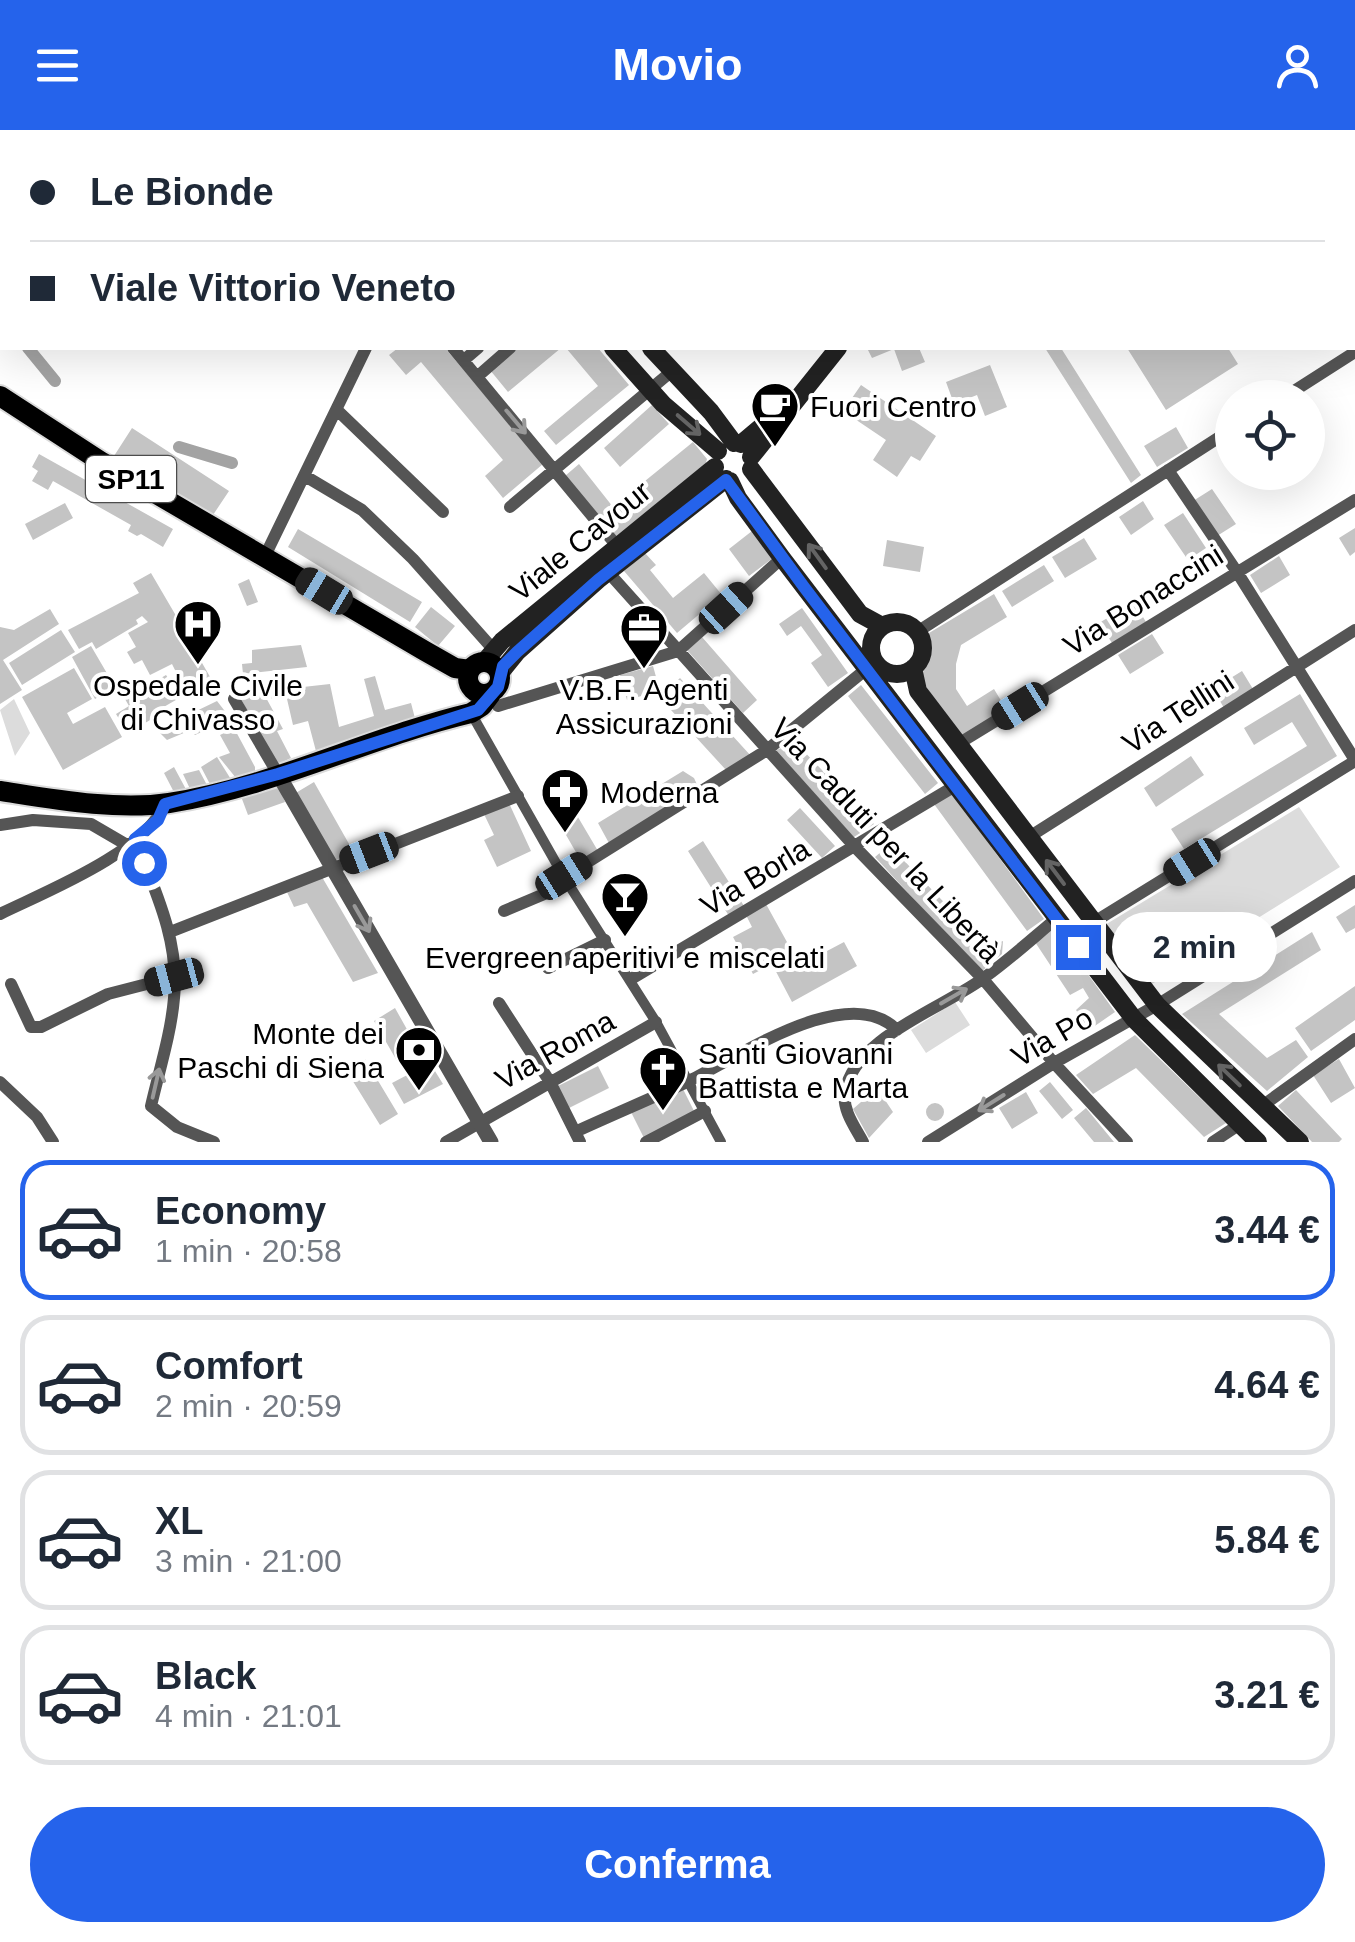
<!DOCTYPE html>
<html lang="it">
<meta charset="utf-8">
<style>
body{margin:0;font-family:Helvetica,sans-serif;background:#f6f6f7;color:#1f2937;height:100vh;display:flex;flex-direction:column;font-size:38px;white-space:nowrap}
*{box-sizing:border-box;margin:0}
p{font-size:32px;color:#747a83}
.icon{flex:none;width:55px;height:55px;fill:none;stroke:currentColor;stroke-width:2;stroke-linecap:round;stroke-linejoin:round}
.map{position:relative;height:1012px;overflow:hidden}
.panel{display:flex;flex-direction:column;background:#fff;flex:1}
.panel>*{flex:none}
.banner{position:absolute;left:0px;top:0px;width:1355px;height:220px;box-shadow:0 10px 40px #0002;display:grid;align-content:center;height:220px;padding:0 30px;background:#fff}
.fabs{position:absolute;left:1215px;top:250px;display:grid;gap:20px}
.fabs a{display:grid;place-items:center;width:110px;height:110px;border-radius:50%;background:#fff;box-shadow:0 10px 40px #0002;font-size:50px}
.end{position:absolute;width:45px;height:45px;margin:-22px;border:12px solid #2563eb;background:#fff;box-shadow:0 0 0 5px #fff}
.from{border-radius:50%}
.bubble{position:absolute;height:70px;border-radius:35px;background:#fff;box-shadow:0 10px 40px #0002;font-size:32px;font-weight:800;line-height:70px;text-align:center}
.car{position:absolute;width:30px;height:60px;margin:-30px -15px;border-radius:12px;box-shadow:0 0 8px 2px #0007;background:linear-gradient(#222 24%,#8ab4d8 0 40%,#222 0 76%,#8ab4d8 0 86%,#222 0)}
.banner b{display:flex;align-items:center;gap:35px;height:95px;font-size:38px}
.banner b+b{border-top:2px solid #e0e1e3}
.banner i{width:25px;height:25px;background:#1f2937}
ul{padding:18px 0 0;list-style:none}
li{display:flex;align-items:center;gap:30px;height:140px;margin:0 20px 15px;padding:0 10px;border:5px solid #e0e1e3;border-radius:30px}
li div{flex:1}
li b{display:block;font-size:38px}
li em{font-style:normal;font-weight:800}
li.current{border-color:#2563eb}
li>.icon{width:90px;height:90px;stroke-width:1.5}
.primary-button{display:flex;gap:20px;margin-top:auto;padding:20px 30px}
.primary-button a{flex:1;height:115px;border-radius:60px;background:#2563eb;color:#fff;font-size:40px;font-weight:800;line-height:115px;text-align:center}
header{display:flex;justify-content:space-between;align-items:center;height:130px;padding:0 30px;background:#2563eb;color:#fff;font-size:45px;font-weight:800}
.map>svg:first-child{display:block}
.green{fill:#dcdcdc}
.lines{fill:none;stroke-linecap:round;stroke-linejoin:round}
.canal{stroke:#a3a3a3;stroke-width:12}
.building{fill:#c4c4c4}
.primary-casing{stroke:#dbdbdb;stroke-width:24}
.pedestrian{stroke:#555;stroke-width:10}
.minor{stroke:#555;stroke-width:12}
.tertiary{stroke:#555;stroke-width:15}
.secondary{stroke:#222;stroke-width:18}
.primary{stroke:#000;stroke-width:20}
.oneway{stroke:#999}
.oneway2{stroke:#646464}
.route{stroke:#2563eb;stroke-width:12}
.labels{text-anchor:middle;dominant-baseline:central;stroke-width:8;stroke-linejoin:round;paint-order:stroke}
.shield{fill:#fff;stroke:#4c4c4c;stroke-width:2.5}
.shield-label{font-size:28px;font-weight:bold;fill:#000}
.poi-label{font-size:30px;fill:#000;stroke:#fff;text-anchor:start}
.street-label{font-size:30px;fill:#000;stroke:#fff}
</style>
<header><svg class="icon" aria-label="menu" viewBox="0 0 24 24"><path d="M4 6h16M4 12h16M4 18h16"/></svg>Movio<svg class="icon" aria-label="person" viewBox="0 0 24 24"><circle cx="12" cy="8" r="4"/><path d="M4 21q1-7 8-7t8 7"/></svg></header>
<div class="map">
<svg width="1355" height="1012" viewBox="0 0 1355 1012">
<rect width="100%" height="100%" fill="#fff"/>
<path class="green" d="M14 569 30 603 15 626 0 580Z
M1299 677 1340 737 1147 857 1100 798Z
M955 872 970 895 926 923 911 900Z"/>
<g class="lines">
<path class="canal" d="M0 183 2 186
M28 218 55 251
M179 317 232 333"/>
</g>
<path class="building" d="M398 218H445L543 334 503 368 485 346 503 330 421 232 406 245 389 225Z
M516 218H561L508 262 490 240Z
M566 218H598L629 255 556 315 544 301 598 256Z
M867 218H919L925 232 902 241 894 219 872 228Z
M1045 218H1061L1141 345 1131 353Z
M1127 218H1228L1238 234 1166 280Z
M990 235 1007 277 985 286 977 265 954 274 946 252Z
M861 255 936 306 920 331 911 326 897 347 873 330 886 310 843 281Z
M652 275 669 294 620 337 604 318Z
M1176 297 1188 318 1157 337 1144 316Z
M132 298 229 361 211 388 114 326Z
M693 312 707 329 705 336 616 409 565 346 579 334 613 377Z
M39 324 173 399 163 417 141 404 137 406 128 401 131 395 53 351 48 360 32 351 38 341 32 337Z
M1212 359 1236 394 1217 406 1193 371Z
M1143 371 1154 389 1131 405 1119 387Z
M65 373 73 388 33 410 25 394Z
M1183 383 1206 418 1188 430 1164 395Z
M1355 398V422L1350 426 1339 408Z
M298 399 422 472 410 492 288 417Z
M752 401 773 428 749 446 729 419Z
M1084 408 1097 429 1065 448 1052 427Z
M887 410 924 417 920 442 883 436Z
M645 423 656 435 650 440 673 468 704 443 722 465 677 503 624 441Z
M1279 426 1290 445 1261 463 1250 445Z
M1044 435 1054 451 1012 477 1002 461Z
M151 443 182 496 188 493 190 497 193 501 186 505 217 559 200 569 195 559 155 582 157 586 128 603 116 584 129 576 125 569 166 545 170 551 178 546 172 534 150 545 142 530 134 534 127 522 136 517 128 503 148 492 142 486 136 490 138 494 96 519 92 512 79 519 68 500 139 463 133 453Z
M249 449 258 472 247 476 238 454Z
M994 464 1007 487 961 515 956 534V559L967 576 994 559 1006 579 960 609 922 550 929 503Z
M1134 472 1146 492 1112 513 1099 493Z
M431 477 455 496 438 516 415 497Z
M802 478 848 543 828 557 811 533 822 525 801 496 787 506 779 494Z
M50 479 59 494 3 530 22 560 0 574V497L14 500Z
M61 500 75 522 22 555 9 533Z
M1152 504 1164 523 1130 544 1118 525Z
M702 507 757 570 743 583 687 520Z
M301 515 307 537 243 544 242 534 252 533V520Z
M91 516 115 557 95 569 72 527Z
M653 536 660 561 627 570 620 545Z
M74 538 92 569 67 583 73 594 105 577 122 607 63 640 22 567Z
M1242 541 1253 559 1224 578 1213 559Z
M375 546 385 580 411 573 417 596 317 625 308 591 293 595 287 569H272L267 561 330 554 339 597 374 586 364 549Z
M680 548 751 626 726 640 660 568Z
M861 555 938 653 925 664 848 566Z
M264 564 283 599 277 601 291 628 276 635 239 565Z
M1300 564 1337 626 1184 719 1171 699 1307 616 1292 592 1254 615 1244 598Z
M217 571 231 589 195 605 191 600 167 610 157 600Z
M234 598 255 637V642L236 648 219 627 230 623 220 605Z
M794 611 874 694 854 707 775 621Z
M1191 626 1204 645 1156 677 1144 658Z
M217 627 232 651 212 658 201 637Z
M174 637 188 663 177 668 164 643Z
M199 640 208 657 191 661 183 644Z
M683 641 694 648 699 659 610 715 598 693Z
M276 647 285 672 248 685 239 661Z
M314 652 353 721 333 732 294 664Z
M559 655 598 721 581 731 543 665Z
M951 662 1044 789 1027 801 934 674Z
M508 671 531 721 497 737 484 710 494 705 483 682Z
M800 678 835 716 822 728 787 690Z
M703 711 744 776 729 786 688 721Z
M889 715 987 817 1003 811 1002 824 981 842 875 727Z
M322 747 378 843 353 852 307 773 294 777 287 762Z
M766 774 798 832 825 817 827 821 844 812 857 836 792 872 772 834 753 844 733 807 752 797 746 785Z
M1355 775V798L1346 803 1336 787Z
M1054 797 1115 882 1089 900 1076 880 1089 868 1083 858 1070 865 1035 812Z
M1312 802 1321 820 1219 884 1267 928 1296 910 1308 927 1267 961 1182 884Z
M1355 856V890L1311 921 1295 898Z
M395 878 418 919 397 931 374 891Z
M1135 905 1226 993 1204 1007 1136 938 1093 964 1076 945Z
M365 929 398 984 380 995 346 940Z
M1339 929 1355 958 1331 973 1313 945Z
M430 933 443 954 404 974 392 953Z
M598 936 609 958 567 979 556 957Z
M1050 952 1073 980 1062 989 1039 961Z
M681 955 696 985 645 1010 630 980Z
M877 958 893 982 869 1008 853 979Z
M1296 960 1342 1009 1339 1012H1312L1278 976Z
M1026 962 1038 983 1012 999 999 978Z
M926 982a9 9 0 1 1 18 0a9 9 0 1 1-18 0Z
M1086 978 1114 1012H1094L1074 988Z"/>
<g class="lines">
<g class="primary-casing">
<path id="primary" d="M588 0 601 2
M1276 0 1279 2
M1222 2 1226 0
M1352 100 1355 103
M1352 121 1355 125
M0 266 100 331 425 521 455 538 470 540
M468 548a16 16 0 1 1 32 0a16 16 0 1 1-32 0Z
M0 661C52 669 117 681 169 673 273 657 369 607 471 583L482 576 491 564"/>
</g>
<path class="pedestrian" d="M471 583 564 747 656 892 721 1012"/>
<path class="minor" d="M199 0 214 2
M869 0V2
M1014 2 1020 0
M1301 2V0
M453 218 617 416
M464 230 478 218
M478 246 510 218
M1283 268 1355 222
M337 280 443 382
M1168 340 1237 442 1355 630
M305 346 362 380 413 429 493 519
M510 377 672 241
M265 426 366 218
M608 442 855 717 983 849 1054 933 1127 1012
M917 502 1232 299
M234 569 278 644
M498 576 678 521 782 428
M958 614 1355 370
M0 695 33 690 91 694 127 715
M1029 707 1355 500
M135 709C155 760 180 812 174 868 171 904 159 941 151 976L177 997 214 1012
M564 747 767 620 875 532
M504 781 568 754
M0 784C47 761 144 723 165 674
M1094 792 1355 631
M170 802 518 666
M548 838 605 810
M631 849 955 656
M11 854 31 897H41L108 864 174 847
M499 873 550 952 580 1012
M0 952 37 987 53 1012
M1262 976 1355 909
M575 1002C612 985 650 969 687 952 737 928 848 850 897 900
M446 1012 656 892
M646 1012 705 981
M863 1012C855 997 842 980 845 962 854 907 946 877 985 847 1010 829 1033 808 1057 788
M928 1012 1054 933 1157 875 1355 751
M1213 1012 1240 994"/>
<path class="tertiary" d="M278 644 491 1012"/>
<path class="secondary" d="M419 0 420 2
M613 218 663 274 718 321
M651 218 711 282 734 313
M741 314 773 287
M751 327 838 218
M751 339 860 484 882 496
M730 351 738 368 782 428 1134 889 1258 1012
M871 518a26 26 0 1 1 52 0a26 26 0 1 1-52 0Z
M484 532 502 511 715 337
M913 538 918 561 1157 875 1300 1012
M500 543 517 522 598 450 726 349"/>
<use href="#primary" class="primary"/>
</g>
<defs><path id="oneway-shaft" d="M-6 0H5M1.5-3L5.5 0L1.5 3" fill="none" stroke-width="1.6" stroke-linecap="round" stroke-linejoin="round" transform="scale(2.5)"/></defs>
<g class="oneway">
<use href="#oneway-shaft" transform="translate(516 292) rotate(50)"/>
<use href="#oneway-shaft" transform="translate(362 789) rotate(60)"/>
<use href="#oneway-shaft" transform="translate(954 866) rotate(-30)"/>
<use href="#oneway-shaft" transform="translate(156 953) rotate(-77)"/>
<use href="#oneway-shaft" transform="translate(991 973) rotate(148)"/>
</g>
<g class="oneway2">
<use href="#oneway-shaft" transform="translate(689 295) rotate(41)"/>
<use href="#oneway-shaft" transform="translate(817 426) rotate(-126)"/>
<use href="#oneway-shaft" transform="translate(1055 742) rotate(-127)"/>
<use href="#oneway-shaft" transform="translate(1229 945) rotate(-136)"/>
</g>
<g class="lines">
<path class="route" d="M144 733 135 709 158 690 165 674 278 644 478 580 498 557 503 536 517 522 598 450 726 350 804 457 1078 817"/>
</g>
<defs>
<g id="cafe-pin" transform="scale(2.5)"><path d="M0 17L-7.5 6A9.5 9.5 0 1 1 7.5 6Z" fill="#000" stroke="#fff"/><path d="M-5.5-4.5H6V0H3Q3 3.5 0 3.5H-2.5Q-5.5 3.5-5.5 0ZM3-3.2v2h1.7v-2ZM-6 4.5H4V6H-6Z" fill="#fff"/></g>
<g id="hospital-pin" transform="scale(2.5)"><path d="M0 17L-7.5 6A9.5 9.5 0 1 1 7.5 6Z" fill="#000" stroke="#fff"/><path d="M-5-5h3v3.5h4V-5h3V5h-3V1.5h-4V5h-3Z" fill="#fff"/></g>
<g id="office-pin" transform="scale(2.5)"><path d="M0 17L-7.5 6A9.5 9.5 0 1 1 7.5 6Z" fill="#000" stroke="#fff"/><path d="M-6-3h4V-5.5h4V-3h4V5H-6ZM-1-4.5V-3h2v-1.5ZM-6 0V1H6V0Z" fill="#fff"/></g>
<g id="pharmacy-pin" transform="scale(2.5)"><path d="M0 17L-7.5 6A9.5 9.5 0 1 1 7.5 6Z" fill="#000" stroke="#fff"/><path d="M-2-6h4v4h4v4h-4v4h-4v-4h-4v-4h4Z" fill="#fff"/></g>
<g id="bar-pin" transform="scale(2.5)"><path d="M0 17L-7.5 6A9.5 9.5 0 1 1 7.5 6Z" fill="#000" stroke="#fff"/><path d="M-6-5H6L.8 .8V4.5H3.5V6h-7V4.5H-.8V.8Z" fill="#fff"/></g>
<g id="bank-pin" transform="scale(2.5)"><path d="M0 17L-7.5 6A9.5 9.5 0 1 1 7.5 6Z" fill="#000" stroke="#fff"/><path d="M-6-4H6V4H-6ZM0-2.3a2.3 2.3 0 1 0 0 4.6a2.3 2.3 0 1 0 0-4.6Z" fill="#fff"/></g>
<g id="church-pin" transform="scale(2.5)"><path d="M0 17L-7.5 6A9.5 9.5 0 1 1 7.5 6Z" fill="#000" stroke="#fff"/><path d="M-1.2-6h2.4v3.5h3.3v2.4h-3.3V6h-2.4V-.1h-3.3v-2.4h3.3Z" fill="#fff"/></g>
</defs>
<g fill-rule="evenodd">
<use href="#cafe-pin" x="775" y="276"/>
<use href="#hospital-pin" x="198" y="494"/>
<use href="#office-pin" x="644" y="498"/>
<use href="#pharmacy-pin" x="565" y="662"/>
<use href="#bar-pin" x="625" y="766"/>
<use href="#bank-pin" x="419" y="920"/>
<use href="#church-pin" x="663" y="940"/>
</g>
<g class="labels">
<rect class="shield" x="86" y="326" width="90" height="46" rx="8"/>
<g class="shield-label">
<text x="131" y="349">SP11</text>
</g>
<g class="poi-label">
<text x="810" y="276">Fuori Centro</text>
<text x="198" y="555" text-anchor="middle">Ospedale Civile<tspan x="198" dy="34">di Chivasso</tspan></text>
<text x="644" y="559" text-anchor="middle">V.B.F. Agenti<tspan x="644" dy="34">Assicurazioni</tspan></text>
<text x="600" y="662">Moderna</text>
<text x="625" y="827" text-anchor="middle">Evergreen aperitivi e miscelati</text>
<text x="384" y="903" text-anchor="end">Monte dei<tspan x="384" dy="34">Paschi di Siena</tspan></text>
<text x="698" y="923">Santi Giovanni<tspan x="698" dy="34">Battista e Marta</tspan></text>
</g>
<g class="street-label">
<text transform="translate(580 411) rotate(-39)">Viale Cavour</text>
<text transform="translate(1143 470) rotate(-32)">Via Bonaccini</text>
<text transform="translate(1178 582) rotate(-33)">Via Tellini</text>
<text transform="translate(886 710) rotate(47)">Via Caduti per la Libertà</text>
<text transform="translate(755 747) rotate(-31)">Via Borla</text>
<text transform="translate(1052 907) rotate(-30)">Via Po</text>
<text transform="translate(555 920) rotate(-29)">Via Roma</text>
</g>
</g>
</svg>
<div class="fabs">
<a><svg class="icon" aria-label="locate" viewBox="0 0 24 24"><circle cx="12" cy="12" r="6"/><path d="M12 2v4M12 18v4M2 12h4M18 12h4"/></svg></a>
</div>
<i class="end from" style="left:144px;top:733px"></i>
<i class="end" style="left:1078px;top:817px"></i>
<div class="bubble" style="left:1112px;top:782px;width:165px">2 min</div>
<i class="car" style="left:324px;top:461px;rotate:301deg"></i>
<i class="car" style="left:726px;top:478px;rotate:48deg"></i>
<i class="car" style="left:1020px;top:576px;rotate:238deg"></i>
<i class="car" style="left:369px;top:723px;rotate:249deg"></i>
<i class="car" style="left:1192px;top:732px;rotate:238deg"></i>
<i class="car" style="left:564px;top:746px;rotate:58deg"></i>
<i class="car" style="left:174px;top:847px;rotate:255deg"></i>
<div class="banner">
<b><i class="from"></i>Le Bionde</b>
<b><i></i>Viale Vittorio Veneto</b>
</div>
</div>
<section class="panel">
<ul>
<li class="current"><svg class="icon" aria-label="car" viewBox="0 0 24 24"><path d="M5 17H2v-5l4-1 3-4h7l3 4 3 1v5h-3M9 17h6M6 11h13"/><circle cx="7" cy="17" r="2"/><circle cx="17" cy="17" r="2"/></svg><div><b>Economy</b><p>1 min · 20:58</p></div><em>3.44 €</em></li>
<li><svg class="icon" aria-label="car" viewBox="0 0 24 24"><path d="M5 17H2v-5l4-1 3-4h7l3 4 3 1v5h-3M9 17h6M6 11h13"/><circle cx="7" cy="17" r="2"/><circle cx="17" cy="17" r="2"/></svg><div><b>Comfort</b><p>2 min · 20:59</p></div><em>4.64 €</em></li>
<li><svg class="icon" aria-label="car" viewBox="0 0 24 24"><path d="M5 17H2v-5l4-1 3-4h7l3 4 3 1v5h-3M9 17h6M6 11h13"/><circle cx="7" cy="17" r="2"/><circle cx="17" cy="17" r="2"/></svg><div><b>XL</b><p>3 min · 21:00</p></div><em>5.84 €</em></li>
<li><svg class="icon" aria-label="car" viewBox="0 0 24 24"><path d="M5 17H2v-5l4-1 3-4h7l3 4 3 1v5h-3M9 17h6M6 11h13"/><circle cx="7" cy="17" r="2"/><circle cx="17" cy="17" r="2"/></svg><div><b>Black</b><p>4 min · 21:01</p></div><em>3.21 €</em></li>
</ul>
<div class="primary-button"><a>Conferma</a></div>
</section>
